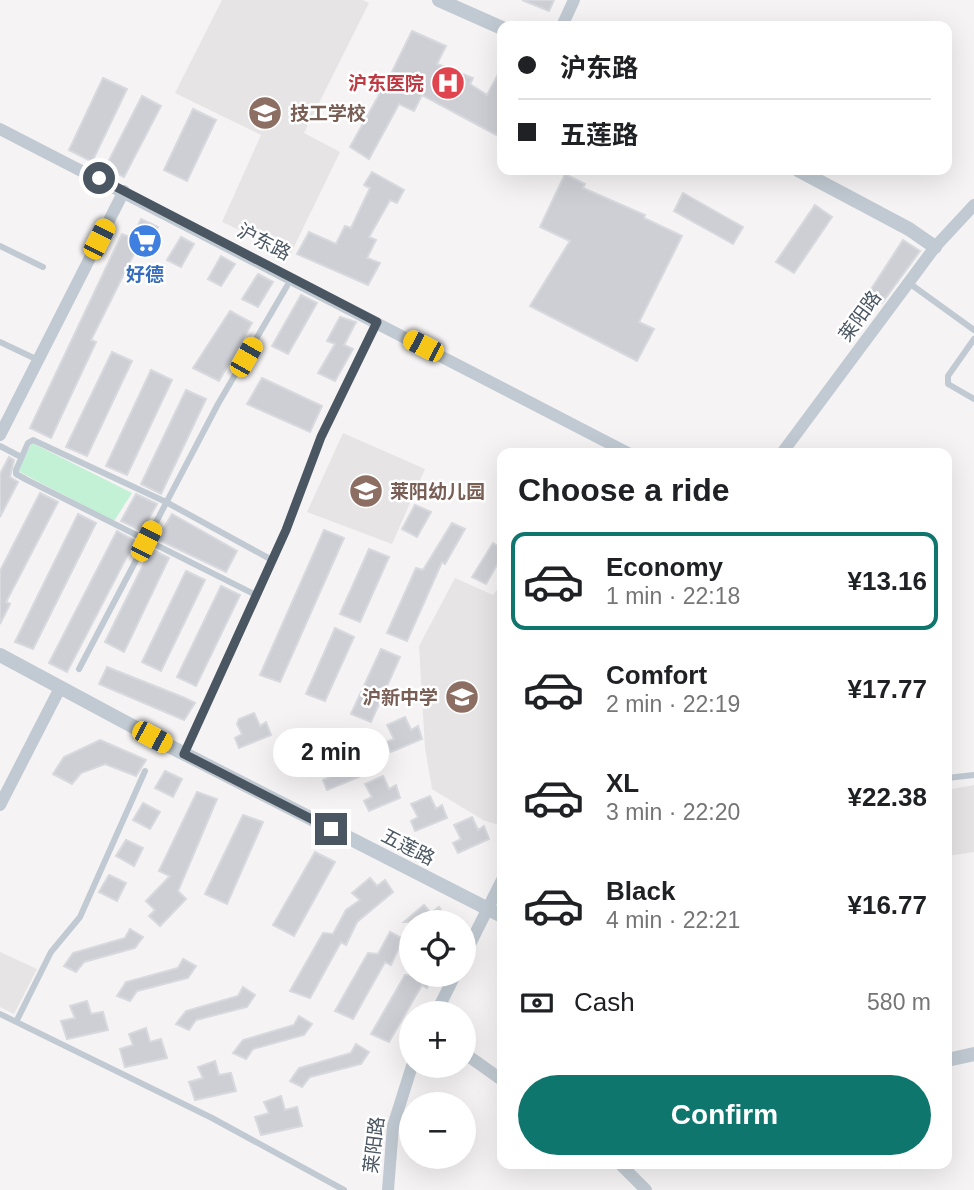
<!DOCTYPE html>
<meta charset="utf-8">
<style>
body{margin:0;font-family:Arial,"Noto Sans SC",sans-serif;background:#f6f6f6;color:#202124;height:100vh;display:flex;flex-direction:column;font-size:26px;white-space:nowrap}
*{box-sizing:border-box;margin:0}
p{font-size:23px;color:#757577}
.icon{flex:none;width:38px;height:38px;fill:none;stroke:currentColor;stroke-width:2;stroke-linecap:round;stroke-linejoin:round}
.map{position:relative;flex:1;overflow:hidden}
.drawer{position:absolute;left:497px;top:448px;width:455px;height:721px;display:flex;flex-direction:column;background:#fff;border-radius:14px;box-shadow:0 7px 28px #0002}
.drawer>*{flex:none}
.banner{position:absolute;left:497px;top:21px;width:455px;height:154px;border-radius:14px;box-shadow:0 7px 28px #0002;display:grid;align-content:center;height:154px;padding:0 21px;background:#fff}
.controls{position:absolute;left:399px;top:910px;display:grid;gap:14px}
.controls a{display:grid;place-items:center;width:77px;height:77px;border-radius:50%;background:#fff;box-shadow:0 7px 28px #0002;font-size:35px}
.end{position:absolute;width:32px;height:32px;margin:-16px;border:9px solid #4a5661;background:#fff;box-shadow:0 0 0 4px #fff}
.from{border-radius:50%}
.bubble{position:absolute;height:49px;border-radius:24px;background:#fff;box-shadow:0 7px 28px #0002;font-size:23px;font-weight:600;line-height:49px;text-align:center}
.car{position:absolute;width:21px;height:42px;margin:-21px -10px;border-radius:9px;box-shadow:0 0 5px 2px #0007;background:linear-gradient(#f5c518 24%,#345 0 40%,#f5c518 0 76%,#345 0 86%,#f5c518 0)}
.banner b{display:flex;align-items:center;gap:24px;height:66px;font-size:26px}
.banner b+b{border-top:2px solid #e0e0e0}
.banner i{width:18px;height:18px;background:#202124}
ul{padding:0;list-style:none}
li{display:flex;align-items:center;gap:21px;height:98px;margin:0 14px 10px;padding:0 7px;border:4px solid transparent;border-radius:14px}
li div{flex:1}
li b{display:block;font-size:26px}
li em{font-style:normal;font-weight:600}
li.selected{border-color:#0f766e}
li>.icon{width:63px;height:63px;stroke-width:1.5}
h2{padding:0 21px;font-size:32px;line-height:84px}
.pay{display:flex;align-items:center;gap:18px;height:77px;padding:0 21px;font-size:26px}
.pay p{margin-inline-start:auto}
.button{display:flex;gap:14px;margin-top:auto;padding:14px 21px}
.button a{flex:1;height:80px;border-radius:42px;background:#0f766e;color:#fff;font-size:28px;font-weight:600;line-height:80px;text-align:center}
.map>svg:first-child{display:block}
.education{fill:#e6e4e5}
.green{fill:#c3f1d5}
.building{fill:#cdcfd5;stroke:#d7d9de;stroke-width:2}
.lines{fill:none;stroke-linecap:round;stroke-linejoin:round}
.service{stroke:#c1cad2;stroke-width:6}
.minor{stroke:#c1cad2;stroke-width:12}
.tertiary{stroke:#c1cad2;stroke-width:14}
.route{stroke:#4a5661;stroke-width:9}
.labels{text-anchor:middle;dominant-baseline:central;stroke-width:5;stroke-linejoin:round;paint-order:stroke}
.health-label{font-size:19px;font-weight:bold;fill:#be3a42;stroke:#fff;text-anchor:end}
.education-label{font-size:19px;font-weight:bold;fill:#785e54;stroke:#fff;text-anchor:start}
.street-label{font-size:19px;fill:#4a5661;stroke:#fff}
.shop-label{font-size:19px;font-weight:bold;fill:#366cbe;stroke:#fff}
</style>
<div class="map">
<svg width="974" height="1190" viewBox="0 0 974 1190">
<rect width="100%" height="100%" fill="#f5f3f3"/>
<path class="education" d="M222 0H363L369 3 304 133 340 152 291 253 222 222 261 135 175 93Z
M343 433 425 469 392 544 307 512Z
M455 578 493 595 502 584V826L483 820 432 789 425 748 419 646Z
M974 785V852L947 856V790Z
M0 952 37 969 14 1014 0 1007Z"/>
<path class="green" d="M32 443 132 493 114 521 18 471Z"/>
<path class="building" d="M522 0H554L549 11Z
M412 31 446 46 437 64 473 78 470 84 487 95 502 67V138L422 95 414 111 399 104 369 159 350 147 379 95 371 91 377 75 388 80Z
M103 78 127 89 92 162 69 150Z
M142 96 161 106 124 177 105 168Z
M193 109 216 120 187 181 164 170Z
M372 172 404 190 397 203 390 200 369 237 376 240 367 258 380 263 368 285 297 254 309 232 336 244 345 226 351 228 370 188 364 185Z
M565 174 585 184 583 188 645 215 644 218 682 236 639 322 654 329 637 361 530 306 570 241 540 227Z
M683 193 743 227 733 244 674 211Z
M815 205 832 217 794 273 776 262Z
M141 219 158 227 145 254 136 250 91 340 96 342 51 438 30 428 122 234 132 238Z
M181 237 194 244 181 267 167 260Z
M903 240 920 251 882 303 868 294Z
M221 256 235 264 221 286 208 279Z
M258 274 273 282 258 307 242 299Z
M301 295 317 303 288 354 272 346Z
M230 311 252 323 219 381 193 368Z
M340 317 356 322 344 345 353 349 335 381 318 373 335 344 327 341Z
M112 352 132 361 87 456 66 447Z
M151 370 172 380 127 475 106 466Z
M262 378 322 406 310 432 247 404Z
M186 390 206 399 161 494 141 484Z
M9 457 14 460 10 477 18 482 0 517V474Z
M40 493 58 502 6 602 10 604 0 624V571Z
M136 494 157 504 142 531 121 521Z
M415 505 431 512 417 537 402 529Z
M78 514 96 523 33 649 15 642Z
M172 514 237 551 226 572 157 539Z
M452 523 465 529 445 564 442 562 407 641 387 633 416 568 423 570Z
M324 530 344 538 280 682 260 675Z
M117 531 135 541 67 672 49 663Z
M493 543 502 548V556L486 584 472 577Z
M151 549 169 558 124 652 105 642Z
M369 549 389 557 360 622 340 614Z
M186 571 205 580 161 671 142 662Z
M221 586 240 595 196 686 177 677Z
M335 628 354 637 325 701 306 694Z
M381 649 400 657 371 722 351 714Z
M107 667 185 698 195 703 184 720 99 684Z
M254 713 260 726 266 722 271 735 239 748 235 738 242 734 237 724 239 719Z
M405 717 411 730 418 726 422 739 391 752 386 742 394 739 387 725Z
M300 734 306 746 312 743 317 755 285 769 281 759 288 755 281 741Z
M100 740 146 760 136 776 105 764 81 773 72 784 53 774 64 757Z
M342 755 348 768 354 764 359 777 327 790 323 780 330 777 323 763Z
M165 771 182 779 173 797 155 788Z
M383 776 389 789 396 785 400 798 369 811 364 801 372 797 365 784Z
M197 792 217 799 178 891 186 899 160 926 149 916 155 910 146 901 170 876 159 871Z
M430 796 436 809 442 805 447 818 415 831 411 821 418 817 411 804Z
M143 803 160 812 150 829 133 820Z
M243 815 263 822 227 904 205 894Z
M472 817 478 830 484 826 489 839 458 853 453 843 461 839 454 825Z
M126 840 143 848 134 866 116 856Z
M315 852 335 862 294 936 273 925Z
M109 875 126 883 117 901 99 892Z
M370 878 377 886 385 880 393 892 357 922 346 945 341 942 310 998 290 991 323 933 333 934 346 910 360 900 352 893Z
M424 905 431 913 439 907 448 922H404Z
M130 929 143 937 135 948 84 962 76 972 64 966 73 953 125 938Z
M390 932 403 939 391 965 385 962 353 1019 335 1011 368 953 378 954Z
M183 959 196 966 188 978 137 991 130 1001 117 996 126 982 178 968Z
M405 975H433L427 988 422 985 389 1042 371 1034Z
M243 987 255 995 247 1007 196 1020 189 1030 176 1024 186 1011 238 996Z
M87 1001 91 1014 103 1012 108 1030 67 1039 61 1021 75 1018 70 1006Z
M299 1016 312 1024 304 1035 253 1049 246 1059 233 1053 243 1040 294 1025Z
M146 1028 150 1042 161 1039 167 1058 125 1067 120 1049 133 1045 129 1034Z
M356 1044 369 1052 361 1064 310 1077 302 1087 290 1081 299 1068 351 1053Z
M215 1061 219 1075 231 1073 236 1091 195 1100 189 1082 203 1078 198 1067Z
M281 1096 285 1110 297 1107 302 1126 261 1135 255 1117 269 1113 264 1102Z"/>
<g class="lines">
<path class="service" d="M0 246 43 267
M909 283 974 330
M974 339 948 376V384L974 399
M0 342 38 360
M0 446 21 457
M256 595 27 480 16 474V470L28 443 33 440 166 502 272 560
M79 669 218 404 287 286
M184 753 286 530 321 437 376 324
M947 778 974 775
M0 1014 212 1118 344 1190
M17 1020 51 952 80 917 145 771"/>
<path class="minor" d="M562 26 574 0
M0 129 628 453
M0 435 124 191
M782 453 935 247 974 205
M0 805 60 688
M464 956 502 880
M436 1013 455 975
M464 1053 502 1080
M620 1164 646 1190
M388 1190 393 1126 412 1066"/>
<path class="tertiary" d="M439 0 502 28
M798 170 909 229 935 247
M0 655 175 749 502 916
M947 1060 974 1054"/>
</g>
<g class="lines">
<path class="route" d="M99 178 377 322 321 437 286 530 184 754 331 829"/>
</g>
<defs>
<g id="hospital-disc" transform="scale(1.75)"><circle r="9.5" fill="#e0444e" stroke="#fff"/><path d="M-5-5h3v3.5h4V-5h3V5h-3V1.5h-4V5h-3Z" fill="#fff"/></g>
<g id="school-disc" transform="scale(1.75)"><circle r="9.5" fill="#8d6e63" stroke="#fff"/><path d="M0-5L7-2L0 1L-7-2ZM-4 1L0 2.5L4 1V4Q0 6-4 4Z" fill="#fff"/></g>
<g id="supermarket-disc" transform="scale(1.75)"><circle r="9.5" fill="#3f7fe0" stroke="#fff"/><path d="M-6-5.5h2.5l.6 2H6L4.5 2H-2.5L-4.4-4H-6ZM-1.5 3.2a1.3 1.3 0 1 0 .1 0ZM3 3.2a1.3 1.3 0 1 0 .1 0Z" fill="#fff"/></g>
</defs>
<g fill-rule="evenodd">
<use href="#hospital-disc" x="448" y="83"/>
<use href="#school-disc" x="265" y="113"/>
<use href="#supermarket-disc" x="145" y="241"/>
<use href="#school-disc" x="366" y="491"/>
<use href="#school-disc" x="462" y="697"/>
</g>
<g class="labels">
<g class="health-label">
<text x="424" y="83">沪东医院</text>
</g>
<g class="education-label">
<text x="290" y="113">技工学校</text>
<text x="390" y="491">莱阳幼儿园</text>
<text x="438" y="697" text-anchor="end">沪新中学</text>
</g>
<g class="street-label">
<text transform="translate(264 242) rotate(27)">沪东路</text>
<text transform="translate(860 316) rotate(-54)">莱阳路</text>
<text transform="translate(408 847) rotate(27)">五莲路</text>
<text transform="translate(374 1145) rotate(-83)">莱阳路</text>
</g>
<g class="shop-label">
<text x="145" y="274">好德</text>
</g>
</g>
</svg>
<div class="controls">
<a><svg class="icon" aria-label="locate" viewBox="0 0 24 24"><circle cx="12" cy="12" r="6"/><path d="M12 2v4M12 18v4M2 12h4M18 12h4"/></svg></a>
<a>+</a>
<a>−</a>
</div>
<i class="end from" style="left:99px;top:178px"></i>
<i class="end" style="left:331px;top:829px"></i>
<div class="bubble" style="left:273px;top:728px;width:116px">2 min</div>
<i class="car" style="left:99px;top:239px;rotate:27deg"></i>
<i class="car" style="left:423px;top:346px;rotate:297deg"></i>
<i class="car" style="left:246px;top:357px;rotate:30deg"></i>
<i class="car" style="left:146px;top:541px;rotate:27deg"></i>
<i class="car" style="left:152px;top:737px;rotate:118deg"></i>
<div class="banner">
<b><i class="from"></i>沪东路</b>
<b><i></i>五莲路</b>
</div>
<section class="drawer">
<h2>Choose a ride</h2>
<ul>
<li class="selected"><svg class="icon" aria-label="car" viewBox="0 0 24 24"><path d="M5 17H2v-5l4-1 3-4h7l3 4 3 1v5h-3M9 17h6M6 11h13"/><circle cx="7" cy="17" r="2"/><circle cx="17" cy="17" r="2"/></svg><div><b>Economy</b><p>1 min · 22:18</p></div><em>¥13.16</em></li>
<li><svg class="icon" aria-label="car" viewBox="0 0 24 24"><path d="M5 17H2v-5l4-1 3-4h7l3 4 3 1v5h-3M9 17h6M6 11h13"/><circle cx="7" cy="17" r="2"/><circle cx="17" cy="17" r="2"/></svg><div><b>Comfort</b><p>2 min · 22:19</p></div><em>¥17.77</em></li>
<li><svg class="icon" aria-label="car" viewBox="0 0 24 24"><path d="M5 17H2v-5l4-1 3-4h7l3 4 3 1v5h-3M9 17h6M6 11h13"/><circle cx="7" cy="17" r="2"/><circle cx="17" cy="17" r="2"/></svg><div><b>XL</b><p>3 min · 22:20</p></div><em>¥22.38</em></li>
<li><svg class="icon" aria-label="car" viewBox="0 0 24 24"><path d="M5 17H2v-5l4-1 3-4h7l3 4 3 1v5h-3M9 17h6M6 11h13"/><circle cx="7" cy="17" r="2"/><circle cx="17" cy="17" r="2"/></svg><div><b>Black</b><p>4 min · 22:21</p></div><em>¥16.77</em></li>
</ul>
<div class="pay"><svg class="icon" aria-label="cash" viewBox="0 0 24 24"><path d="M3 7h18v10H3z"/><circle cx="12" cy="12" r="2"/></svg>Cash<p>580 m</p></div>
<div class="button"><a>Confirm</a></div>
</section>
</div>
